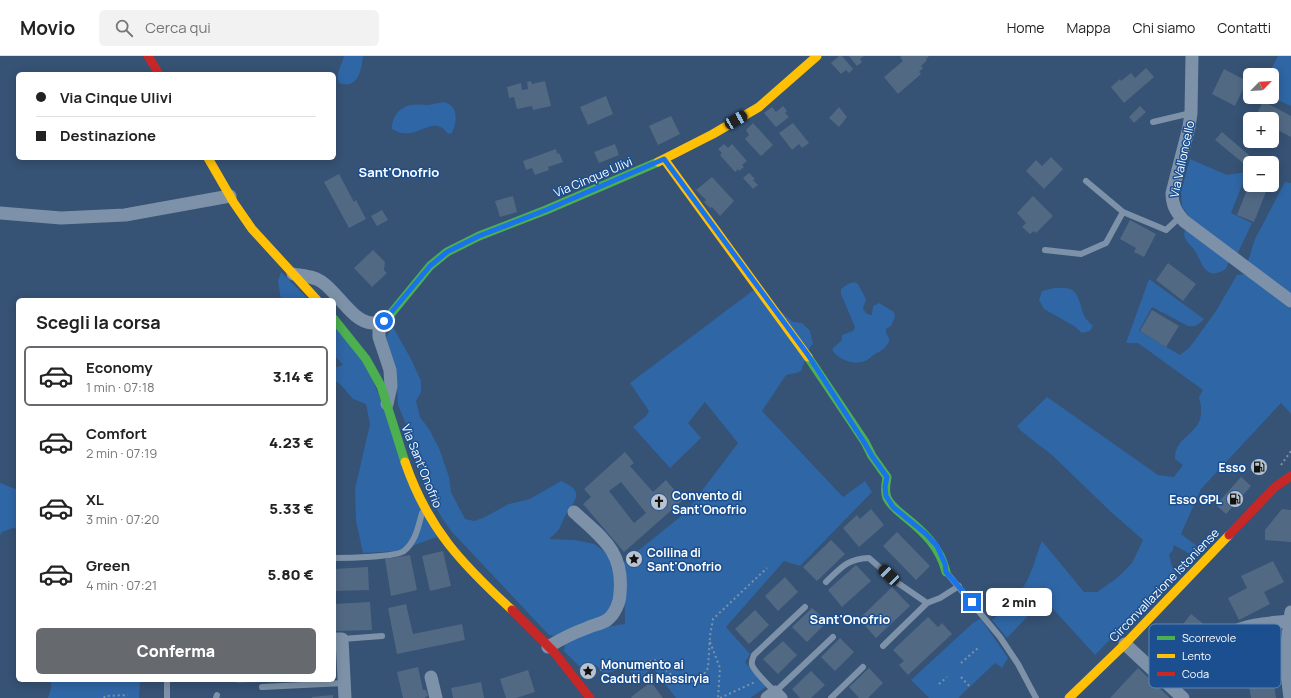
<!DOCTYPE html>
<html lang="it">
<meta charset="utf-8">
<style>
body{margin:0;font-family:Manrope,sans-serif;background:#f2f2f2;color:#222;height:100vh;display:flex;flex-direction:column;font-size:15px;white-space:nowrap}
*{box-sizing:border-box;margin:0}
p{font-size:13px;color:#767676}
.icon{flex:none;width:22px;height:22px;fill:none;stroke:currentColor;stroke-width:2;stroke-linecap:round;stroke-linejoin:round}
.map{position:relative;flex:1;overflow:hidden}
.drawer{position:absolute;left:16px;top:242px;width:320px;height:384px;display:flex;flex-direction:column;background:#fff;border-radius:6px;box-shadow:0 2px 10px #0003}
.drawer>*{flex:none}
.guide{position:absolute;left:16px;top:16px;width:320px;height:88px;border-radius:6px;box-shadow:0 2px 10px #0003;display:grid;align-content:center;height:88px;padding:0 20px;background:#fff}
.needle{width:26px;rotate:66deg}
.fabs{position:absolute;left:1243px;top:12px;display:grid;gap:8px}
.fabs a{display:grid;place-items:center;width:36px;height:36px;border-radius:6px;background:#fff;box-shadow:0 2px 10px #0003;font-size:20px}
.end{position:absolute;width:18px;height:18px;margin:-9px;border:5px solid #1a73e8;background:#fff;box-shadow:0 0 0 2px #fff}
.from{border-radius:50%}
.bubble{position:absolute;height:28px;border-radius:6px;background:#fff;box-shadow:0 2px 10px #0003;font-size:13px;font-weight:800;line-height:28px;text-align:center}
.car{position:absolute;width:12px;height:24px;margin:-12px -6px;border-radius:5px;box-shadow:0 0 3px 1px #0007;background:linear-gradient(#222 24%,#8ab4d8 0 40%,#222 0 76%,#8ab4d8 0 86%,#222 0)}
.guide b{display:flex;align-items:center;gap:14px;height:38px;font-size:15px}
.guide b+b{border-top:1px solid #e0e0e0}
.guide i{width:10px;height:10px;background:#222}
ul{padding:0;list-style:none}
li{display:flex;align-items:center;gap:12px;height:60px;margin:0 8px 6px;padding:0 12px;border:2px solid transparent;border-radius:6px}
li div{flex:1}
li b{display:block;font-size:15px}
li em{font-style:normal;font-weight:800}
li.selected{border-color:#666a6f}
li>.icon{width:36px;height:36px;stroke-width:1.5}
h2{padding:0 20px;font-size:18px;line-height:48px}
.button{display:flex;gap:8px;margin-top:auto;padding:8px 20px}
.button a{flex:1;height:46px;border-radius:6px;background:#666a6f;color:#fff;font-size:16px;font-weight:800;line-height:46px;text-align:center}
header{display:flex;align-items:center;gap:24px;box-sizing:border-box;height:56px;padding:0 20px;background:#fff;border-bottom:1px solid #e0e0e0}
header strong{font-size:19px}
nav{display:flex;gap:22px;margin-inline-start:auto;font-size:14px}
.search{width:280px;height:36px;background:#f2f2f2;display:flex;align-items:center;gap:10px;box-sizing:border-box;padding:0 14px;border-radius:6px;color:#767676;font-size:15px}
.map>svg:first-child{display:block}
.green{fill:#2f66a5}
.building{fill:#526984;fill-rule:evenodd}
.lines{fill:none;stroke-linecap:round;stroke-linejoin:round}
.path{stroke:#7d92a8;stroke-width:2;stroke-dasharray:2 3;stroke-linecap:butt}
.lane{stroke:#7d92a8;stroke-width:6}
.street{stroke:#7d92a8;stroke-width:13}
.fast{stroke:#4caf50;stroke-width:9}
.slow{stroke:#ffc107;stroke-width:9}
.jam{stroke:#c62828;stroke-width:9}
.route{stroke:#1a73e8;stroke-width:5}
.labels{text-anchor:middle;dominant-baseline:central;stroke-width:3;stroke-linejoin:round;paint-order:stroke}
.street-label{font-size:12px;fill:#fff;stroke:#1b4f8f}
.poi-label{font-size:12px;font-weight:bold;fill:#fff;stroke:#1b4f8f;text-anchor:start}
.neighbourhood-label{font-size:13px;font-weight:bold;fill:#fff;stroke:#1b4f8f}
.key{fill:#1b4f8f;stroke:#5f84b1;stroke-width:1}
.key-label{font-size:11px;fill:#fff}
</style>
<header>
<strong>Movio</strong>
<div class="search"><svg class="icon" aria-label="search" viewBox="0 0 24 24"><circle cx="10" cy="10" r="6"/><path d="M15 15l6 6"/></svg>Cerca qui</div>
<nav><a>Home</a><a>Mappa</a><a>Chi siamo</a><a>Contatti</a></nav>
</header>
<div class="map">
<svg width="1291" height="642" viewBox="0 0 1291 642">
<rect width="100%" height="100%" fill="#365274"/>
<path class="green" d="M344 0H363C362 13 358 34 339 27 335 18 342 9 344 0Z
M1278 0H1291V50L1271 41H1272V19H1268Z
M444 46C459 50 457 66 452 77L448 78C432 55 416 89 392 73 391 62 400 50 412 49 418 48 423 49 428 49 434 48 439 47 444 46Z
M1190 103 1227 119 1247 116 1231 157 1252 167 1236 201 1190 163 1182 150 1181 136Z
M1285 126 1291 127V240L1247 208 1255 183Z
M1187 171 1229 205 1226 213C1221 215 1216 219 1211 217 1203 215 1199 201 1195 195 1192 190 1185 185 1184 179 1184 176 1185 174 1187 171Z
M281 216 309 244H281L278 225Z
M1246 218 1291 252V358L1281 347 1201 433 1181 478 1198 491 1190 498 1174 489 1173 494 1169 499 1172 510 1176 516 1095 599 1044 543 1007 582 992 564C1007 552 1023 536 1030 518 1035 507 1037 496 1042 485L1084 536H1097L1117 522 1132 507 1143 484 1111 456 1052 399 1021 375 1017 370 1047 341 1158 419 1174 421 1183 409 1175 403C1175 374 1210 381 1199 341L1203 334 1138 287H1126L1149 223 1204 263C1198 269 1196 271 1188 270L1152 251 1139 275 1180 299 1190 291 1216 255 1237 219Z
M854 226 858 228 866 243 863 253 867 258 872 259 873 250 879 247 894 256 895 261 891 270 886 273C885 278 890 281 889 285 888 290 880 296 875 298 872 300 868 304 865 305 854 310 836 303 832 293L842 284V279L853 275 855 271 841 238V233L848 228Z
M1054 232C1059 232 1065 231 1070 233 1079 236 1080 249 1083 257 1085 263 1089 266 1093 270L1090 275 1082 277 1074 270 1044 253 1039 244 1042 235Z
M755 233 793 266 802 267 810 275 813 288 810 291 801 315 796 317 786 319 762 355 843 441 865 425 872 436 800 510 784 505 726 571 750 598 745 606 766 631 750 642H676L653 612 637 624 627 611 604 618 596 609 579 610 564 595 565 587C584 579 604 570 625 568L624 506 685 457 738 387 705 346 688 367 701 382 670 412 633 371 646 360 649 355 630 327Z
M334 270 366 308 437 481 398 495 363 497 356 465 355 433 370 368 366 348 353 343 341 329 334 324V312L343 309 334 299Z
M393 271 411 303 421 325V336L416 345 420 361 429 373 439 392 449 421 451 436 465 463 474 465 483 462 509 448 530 443 561 425C565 427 570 429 573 432 582 441 569 452 565 460 559 473 561 473 549 483L575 484 594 488 611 500 618 548 596 565 558 580 549 579 452 476 442 462 429 439 420 418 409 376 398 349 397 331 386 281Z
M0 427 18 434V473L13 472 2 476 0 480Z
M981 563 1008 602 1002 612 995 607 958 642H929L911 624 974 566Z
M51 624H140L139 642H48L51 632Z"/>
<path class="building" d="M839 0H842L853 13 849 17 846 14 841 18 831 7Z
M849 0H864L860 3 862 6 857 10Z
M902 0H929L926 3 927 4 921 10 923 12 919 16 921 18 898 38 884 21 903 5 900 1Z
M1146 12 1154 21 1124 47 1111 31 1120 23 1121 25 1131 17 1135 22Z
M1224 13 1247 25 1235 50 1212 38Z
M531 25 532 28 545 25 551 50 533 54 532 50 517 53 514 41 509 42 507 31 521 27 522 34 528 33 527 26Z
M606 40 613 58 588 69 580 51Z
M1263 45 1291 60V81L1272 71V63H1257L1255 62Z
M783 50 787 55 785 57 789 61 776 71 764 57 772 51 776 56Z
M1140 50 1146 56 1134 67 1129 61Z
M839 51 847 61 839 71 829 62Z
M671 60 680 78 658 89 649 70Z
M753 67 773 89 761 100 745 83 749 79 746 74Z
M793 67 809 87 802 92 799 88 792 94 779 77Z
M1222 76 1249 99 1243 107 1215 84Z
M615 88 619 99 599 107 594 96Z
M724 88 728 92 732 88 747 105 742 109 744 111 739 115 738 113 735 116 720 99 722 97 718 93Z
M556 93 557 98 559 97 563 106 548 111 549 114 535 119 532 112 526 114 523 105Z
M1051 101 1063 113 1044 133 1026 115 1036 104 1042 110Z
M749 117 755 123 753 124 758 129 753 133 743 122Z
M339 118 354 146 356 144 366 163 349 172 324 126Z
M712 121 734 145 720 160 712 151 710 152 704 146 706 144 696 134Z
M1249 129 1266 136 1254 166 1237 159Z
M513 140 517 156 500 161 495 145Z
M1033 140 1053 160 1036 177 1034 175 1030 178 1022 171 1026 167 1017 157Z
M382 154 388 164 377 170 371 160Z
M1130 164 1156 178 1144 201 1134 196 1136 192 1120 183Z
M373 194 385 206 384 214 387 217 372 231 354 212Z
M1168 207 1196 228 1183 245 1156 224Z
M1152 254 1179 270 1166 291 1140 275Z
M625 396 634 407 630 410 653 436 666 424 683 444 624 496 583 448 591 441 584 433ZM621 426 646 457 634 467 609 435Z
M1241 421 1251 430 1226 458 1216 449Z
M871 453 884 469 859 491 843 472 857 459 860 463Z
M1282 453 1291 454V486L1265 484V474Z
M897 476 930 510 916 524 883 490Z
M831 484 845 498 817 525 803 511Z
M443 495 451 530 430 535 422 500Z
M410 499 417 534 391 540 385 503Z
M1273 505 1284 526 1264 536 1270 548 1239 564 1228 542 1247 532 1241 520Z
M856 509 871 525 842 551 828 534Z
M368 511 369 534 334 535V513Z
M785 521 798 536 778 555 765 540Z
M892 531 910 550 876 582 859 563Z
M370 546 372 574 334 575V548Z
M406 548 413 578 462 568 465 584 397 598 388 552Z
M812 552 827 566 807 586 792 571Z
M755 554 769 569 749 588 735 573Z
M1191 558 1205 569 1197 579 1206 585 1198 595 1176 577Z
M928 561 938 571 942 567 952 578 908 619 899 609 904 605 893 594Z
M840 582 854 596 835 615 821 601Z
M1266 584 1276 642H1251L1242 588Z
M783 585 797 599 778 618 763 603Z
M418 611 423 634H426L428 640 425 641V642H403L397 616Z
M869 612 883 627 868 642H859L849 631Z
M1138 612 1170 642H1110Z
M528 614 535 636 516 642H506L500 623Z
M811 615 825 629 811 642H800L792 633Z
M237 624H269V625L237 627Z
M481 626 484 642H453L451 632Z
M651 626 663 642H632L631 641Z
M333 639V642H312V641Z"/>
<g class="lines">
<path class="path" d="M1281 409 1291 395
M710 586 720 612 718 642
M961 607 978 592
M600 614 663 603 667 615 679 625 690 626 702 621 708 612 710 580 713 563 767 512
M961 621 970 631
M939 628 947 621
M104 642 105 640 128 639
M720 642 755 626"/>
<path class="lane" d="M1153 66 1191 57
M1086 125 1123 156 1166 174 1180 161
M1045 194 1081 198 1106 187 1123 156
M334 502C346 502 397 501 404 495 416 485 418 471 422 457
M947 517 1000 581 1018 608 1036 642
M826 526C841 512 846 503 869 502L895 525 927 547 940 542 959 530
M805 551 754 599C753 602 751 605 752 609 755 617 769 629 775 636L833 581
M342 583 382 580
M883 590 927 547
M262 631 344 627
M167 642V624
M216 642 217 639
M831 642 863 611"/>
<path class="street" d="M1192 0 1191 57 1189 71 1172 137C1172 149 1176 156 1184 165L1291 245
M0 157 61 162 125 159 230 140
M293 218C303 220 314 220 322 226 338 237 353 266 372 267 376 268 381 266 385 265L379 275V281L390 314 391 330 387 348
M334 583H342L345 642
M1125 588 1183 642
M548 591C561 583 573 577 587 572 593 569 601 568 607 564 615 558 620 546 620 537 624 495 602 482 574 456
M431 621 436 642
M1169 628 1188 617 1229 578C1247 568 1269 567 1289 565
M767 642 775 636 781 642
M1290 642 1286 609V596L1291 556"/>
<path class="fast" d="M334 263 366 303 381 330 405 406
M385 265 430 210 447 196 479 180 546 154 658 106
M808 301 865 386 872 400 887 421C886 428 884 435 887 442 891 450 898 455 904 460 924 476 940 491 946 516"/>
<path class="slow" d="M208 102 234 147 252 173 317 244
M664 103 808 301
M658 106 713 78 759 51 817 0
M405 406C428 473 462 508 512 554
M1069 642 1125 588 1229 479"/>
<path class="jam" d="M148 0 159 18
M1229 479 1275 431 1291 420
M512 554 554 596 590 642"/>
</g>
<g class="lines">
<path class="route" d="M384 265 430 210 447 196 479 180 546 154 664 103 808 299 864 386 872 400 887 421 885 431 886 440 893 451 926 478 937 490 945 508 946 516 972 546"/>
</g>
<defs>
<g id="fuel-disc" transform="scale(0.9)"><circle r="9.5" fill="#b9c2ce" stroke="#1b4f8f"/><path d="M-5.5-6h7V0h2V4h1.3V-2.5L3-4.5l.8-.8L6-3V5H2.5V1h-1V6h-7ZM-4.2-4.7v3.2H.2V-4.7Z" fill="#111"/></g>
<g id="church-disc" transform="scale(0.9)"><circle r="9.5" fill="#b9c2ce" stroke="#1b4f8f"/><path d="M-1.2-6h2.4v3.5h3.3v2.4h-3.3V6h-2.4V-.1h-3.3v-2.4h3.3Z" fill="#111"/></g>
<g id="sight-disc" transform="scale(0.9)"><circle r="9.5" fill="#b9c2ce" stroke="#1b4f8f"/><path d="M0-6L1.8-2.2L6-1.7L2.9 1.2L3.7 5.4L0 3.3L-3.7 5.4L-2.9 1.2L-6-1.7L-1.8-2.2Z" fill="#111"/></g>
</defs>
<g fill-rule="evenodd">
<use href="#fuel-disc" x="1259" y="411"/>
<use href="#fuel-disc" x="1235" y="443"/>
<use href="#church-disc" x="659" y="446"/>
<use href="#sight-disc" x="634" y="503"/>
<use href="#sight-disc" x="588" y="615"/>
</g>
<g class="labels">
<g class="street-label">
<text transform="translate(1182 103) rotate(-78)">Via Valloncello</text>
<text transform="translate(593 121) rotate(-23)">Via Cinque Ulivi</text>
<text transform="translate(422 410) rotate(68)">Via Sant'Onofrio</text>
<text transform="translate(1164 529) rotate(-46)">Circonvallazione Istoniense</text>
</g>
<g class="poi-label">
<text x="1246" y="411" text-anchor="end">Esso</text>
<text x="672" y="439">Convento di<tspan x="672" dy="14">Sant'Onofrio</tspan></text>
<text x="1222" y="443" text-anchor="end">Esso GPL</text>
<text x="647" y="496">Collina di<tspan x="647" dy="14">Sant'Onofrio</tspan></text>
<text x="601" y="608">Monumento ai<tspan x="601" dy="14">Caduti di Nassiryia</tspan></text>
</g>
<g class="neighbourhood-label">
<text x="399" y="116">Sant'Onofrio</text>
<text x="850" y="563">Sant'Onofrio</text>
</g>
</g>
<rect x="1149" y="568" width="132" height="64" rx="6" class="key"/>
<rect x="1157" y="580" width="18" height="4" fill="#4caf50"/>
<rect x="1157" y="598" width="18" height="4" fill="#ffc107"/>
<rect x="1157" y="616" width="18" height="4" fill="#c62828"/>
<g class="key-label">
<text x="1182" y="586">Scorrevole</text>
<text x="1182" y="604">Lento</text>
<text x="1182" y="622">Coda</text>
</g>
</svg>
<div class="fabs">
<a><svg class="needle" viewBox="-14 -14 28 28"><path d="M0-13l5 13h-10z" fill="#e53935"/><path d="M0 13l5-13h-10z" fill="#767676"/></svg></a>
<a>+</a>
<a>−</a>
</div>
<i class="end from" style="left:384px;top:265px"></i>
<i class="end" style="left:972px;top:546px"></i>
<div class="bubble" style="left:986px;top:532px;width:66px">2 min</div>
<i class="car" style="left:736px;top:64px;rotate:60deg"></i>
<i class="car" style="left:889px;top:519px;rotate:314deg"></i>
<div class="guide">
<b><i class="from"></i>Via Cinque Ulivi</b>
<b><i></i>Destinazione</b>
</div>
<section class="drawer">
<h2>Scegli la corsa</h2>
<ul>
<li class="selected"><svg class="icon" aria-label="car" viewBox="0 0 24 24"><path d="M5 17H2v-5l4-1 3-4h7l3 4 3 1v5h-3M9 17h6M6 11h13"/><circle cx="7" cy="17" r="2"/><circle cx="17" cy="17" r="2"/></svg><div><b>Economy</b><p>1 min · 07:18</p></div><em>3.14 €</em></li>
<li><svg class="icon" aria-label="car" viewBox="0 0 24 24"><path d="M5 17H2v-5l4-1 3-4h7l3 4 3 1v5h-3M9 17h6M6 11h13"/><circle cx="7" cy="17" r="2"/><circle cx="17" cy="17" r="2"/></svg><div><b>Comfort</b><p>2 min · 07:19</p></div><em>4.23 €</em></li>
<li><svg class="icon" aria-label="car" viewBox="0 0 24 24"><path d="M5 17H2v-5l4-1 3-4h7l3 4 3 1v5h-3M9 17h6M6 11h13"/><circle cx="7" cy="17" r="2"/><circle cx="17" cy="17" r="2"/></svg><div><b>XL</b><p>3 min · 07:20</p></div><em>5.33 €</em></li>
<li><svg class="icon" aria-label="car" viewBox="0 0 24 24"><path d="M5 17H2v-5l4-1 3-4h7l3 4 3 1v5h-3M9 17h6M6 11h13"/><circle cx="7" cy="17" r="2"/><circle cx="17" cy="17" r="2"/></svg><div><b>Green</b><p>4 min · 07:21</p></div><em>5.80 €</em></li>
</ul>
<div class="button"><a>Conferma</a></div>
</section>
</div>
